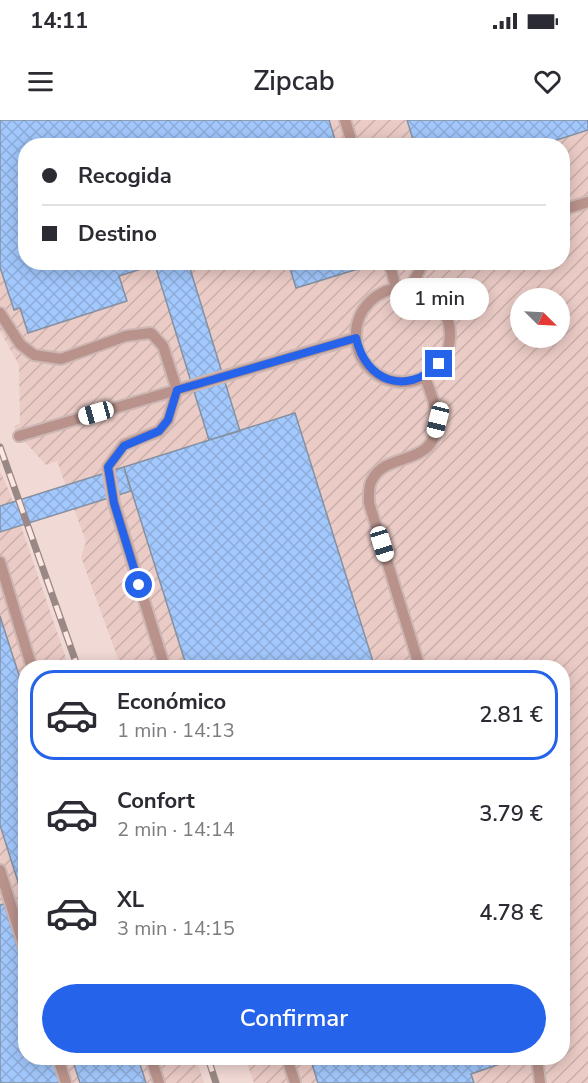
<!DOCTYPE html>
<html lang="es">
<meta charset="utf-8">
<style>
body{margin:0;font-family:"Nunito Sans",sans-serif;background:#f7f7f7;color:#2b2b33;height:100vh;display:flex;flex-direction:column;font-size:22px;white-space:nowrap}
*{box-sizing:border-box;margin:0}
p{font-size:20px;color:#7c7c81}
.icon{flex:none;width:33px;height:33px;fill:none;stroke:currentColor;stroke-width:2;stroke-linecap:round;stroke-linejoin:round}
.map{position:relative;flex:1;overflow:hidden}
.panel{position:absolute;left:18px;top:540px;width:552px;height:405px;display:flex;flex-direction:column;background:#fff;border-radius:24px;box-shadow:0 3px 15px #0003}
.panel>*{flex:none}
.guide{position:absolute;left:18px;top:18px;width:552px;height:132px;border-radius:24px;box-shadow:0 3px 15px #0003;display:grid;align-content:center;height:132px;padding:0 24px;background:#fff}
.needle{width:39px;rotate:114deg}
.tools{position:absolute;left:510px;top:168px;display:grid;gap:12px}
.tools a{display:grid;place-items:center;width:60px;height:60px;border-radius:50%;background:#fff;box-shadow:0 3px 15px #0003;font-size:30px}
.end{position:absolute;width:27px;height:27px;margin:-14px;border:8px solid #2563eb;background:#fff;box-shadow:0 0 0 3px #fff}
.from{border-radius:50%}
.bubble{position:absolute;height:42px;border-radius:21px;background:#fff;box-shadow:0 3px 15px #0003;font-size:20px;font-weight:600;line-height:42px;text-align:center}
.car{position:absolute;width:18px;height:36px;margin:-18px -9px;border-radius:8px;box-shadow:0 0 4px 2px #0007;background:linear-gradient(#fff 24%,#345 0 40%,#fff 0 76%,#345 0 86%,#fff 0)}
.guide b{display:flex;align-items:center;gap:21px;height:57px;font-size:22px}
.guide b+b{border-top:2px solid #e1e1e2}
.guide i{width:15px;height:15px;background:#2b2b33}
ul{padding:10px 0 0;list-style:none}
li{display:flex;align-items:center;gap:18px;height:90px;margin:0 12px 9px;padding:0 12px;border:3px solid transparent;border-radius:24px}
li div{flex:1}
li b{display:block;font-size:22px}
li em{font-style:normal;font-weight:600}
li.active{border-color:#2563eb}
li>.icon{width:54px;height:54px;stroke-width:1.5}
.cta{display:flex;gap:12px;margin-top:auto;padding:12px 24px}
.cta a{flex:1;height:69px;border-radius:36px;background:#2563eb;color:#fff;font-size:24px;font-weight:600;line-height:69px;text-align:center}
.status{display:flex;justify-content:space-between;align-items:center;height:42px;padding:0 30px;background:#fff;direction:ltr}
.status svg{height:16px;fill:currentColor}
header{display:flex;justify-content:space-between;align-items:center;height:78px;padding:0 24px;background:#fff;font-size:27px;font-weight:600}
.map>svg:first-child{display:block}
.industrial{fill:url(#industrial-furrows);fill-rule:evenodd}
.building{fill:url(#building-cross-hatch);stroke:#8591a1;stroke-width:1.5}
.lines{fill:none;stroke-linecap:round;stroke-linejoin:round}
.lane-casing{stroke:#ccb7b4;stroke-width:14}
.lane{stroke:#b9928b;stroke-width:10}
.rail-casing{stroke:#998885;stroke-width:7}
.rail{stroke:#fee6e2;stroke-width:4.5;stroke-dasharray:14;stroke-linecap:butt}
.route{stroke:#2563eb;stroke-width:8}
</style>
<div class="status"><b>14:11</b><svg viewBox="0 0 49 12"><path d="M0 12V9h3v3zM5 12V6h3v6zM10 12V3h3v9zM15 12V0h3v12zM26 1h20v11H26zM47 4h2v5h-2z"/></svg></div>
<header><svg class="icon" aria-label="menu" viewBox="0 0 24 24"><path d="M4 6h16M4 12h16M4 18h16"/></svg>Zipcab<svg class="icon" aria-label="heart" viewBox="0 0 24 24"><path d="M12 20l-8-8c-3-5 5-10 8-4 3-6 11-1 8 4z"/></svg></header>
<div class="map">
<svg width="588" height="963" viewBox="0 0 588 963">
<defs>
<pattern id="industrial-furrows" width="10" height="10" patternUnits="userSpaceOnUse" patternTransform="scale(1.5)"><rect width="10" height="10" fill="#ebcbc6"/><path d="M-1 1l2-2M0 10L10 0M9 11l2-2" fill="none" stroke="#caafaa"/></pattern>
<pattern id="building-cross-hatch" width="8" height="8" patternUnits="userSpaceOnUse" patternTransform="scale(1.5)"><rect width="8" height="8" fill="#a2c8fd"/><path d="M0 0l8 8M0 8l8-8" fill="none" stroke="#8cacd9"/></pattern>
</defs>
<rect width="100%" height="100%" fill="#f1d9d5"/>
<path class="industrial" d="M0 0H588V963H254L245 938H562V548L121 547 81 437 86 422 57 341 46 345 25 322 19 323 14 306 20 303 19 245 0 211ZM26 26H562V142H26ZM520 178H560V218H520Z
M0 351 9 371 69 547 26 548V938H196L204 963H0Z"/>
<path class="building" d="M0 0H329L337 26H26V142H163L119 156 127 181 28 213 20 188 14 190 0 147Z
M407 0H588V10L538 26H415Z
M163 142H188L240 311 209 320 155 145Z
M288 142H373L374 144 296 168Z
M295 293 375 548H187L124 347Z
M124 347 131 371 0 412V386Z
M0 496 26 577V787L0 705Z
M4 784 26 853V938H52L60 963H0V785Z
M72 938H138L146 963H80Z
M310 938H498L500 944 471 954 474 963H318Z"/>
<g class="lines">
<g class="lane-casing">
<path id="lane" d="M345 0 353 26
M562 90 588 82
M389 142 396 168
M410 168 424 142
M356 215a47 47 0 1 1 94 0a47 47 0 1 1-94 0Z
M0 193 20 224 34 235 61 239 126 216 151 213 163 226 177 270 168 300 159 311 124 325 108 347 114 383 165 548
M19 316 356 218
M0 442 32 548
M420 548 369 383C369 376 368 366 372 360 387 330 434 349 438 301 438 290 428 267 425 256
M0 750 26 833
M58 938 66 963
M151 938 159 963
M287 938 295 963
M537 938 540 963"/>
</g>
<use href="#lane" class="lane"/>
<g class="rail-casing">
<path id="rail" d="M0 327 78 548
M208 938 216 963"/>
</g>
<use href="#rail" class="rail"/>
</g>
<g class="lines">
<path class="route" d="M139 465 114 383 108 347 124 326 159 311 168 300 177 270 356 218C366 262 406 276 439 244"/>
</g>
</svg>
<div class="tools">
<a><svg class="needle" viewBox="-14 -14 28 28"><path d="M0-13l5 13h-10z" fill="#e53935"/><path d="M0 13l5-13h-10z" fill="#7c7c81"/></svg></a>
</div>
<i class="end from" style="left:139px;top:465px"></i>
<i class="end" style="left:439px;top:244px"></i>
<div class="bubble" style="left:390px;top:158px;width:99px">1 min</div>
<i class="car" style="left:96px;top:293px;rotate:254deg"></i>
<i class="car" style="left:438px;top:300px;rotate:194deg"></i>
<i class="car" style="left:382px;top:424px;rotate:163deg"></i>
<div class="guide">
<b><i class="from"></i>Recogida</b>
<b><i></i>Destino</b>
</div>
<section class="panel">
<ul>
<li class="active"><svg class="icon" aria-label="car" viewBox="0 0 24 24"><path d="M5 17H2v-5l4-1 3-4h7l3 4 3 1v5h-3M9 17h6M6 11h13"/><circle cx="7" cy="17" r="2"/><circle cx="17" cy="17" r="2"/></svg><div><b>Económico</b><p>1 min · 14:13</p></div><em>2.81 €</em></li>
<li><svg class="icon" aria-label="car" viewBox="0 0 24 24"><path d="M5 17H2v-5l4-1 3-4h7l3 4 3 1v5h-3M9 17h6M6 11h13"/><circle cx="7" cy="17" r="2"/><circle cx="17" cy="17" r="2"/></svg><div><b>Confort</b><p>2 min · 14:14</p></div><em>3.79 €</em></li>
<li><svg class="icon" aria-label="car" viewBox="0 0 24 24"><path d="M5 17H2v-5l4-1 3-4h7l3 4 3 1v5h-3M9 17h6M6 11h13"/><circle cx="7" cy="17" r="2"/><circle cx="17" cy="17" r="2"/></svg><div><b>XL</b><p>3 min · 14:15</p></div><em>4.78 €</em></li>
</ul>
<div class="cta"><a>Confirmar</a></div>
</section>
</div>
